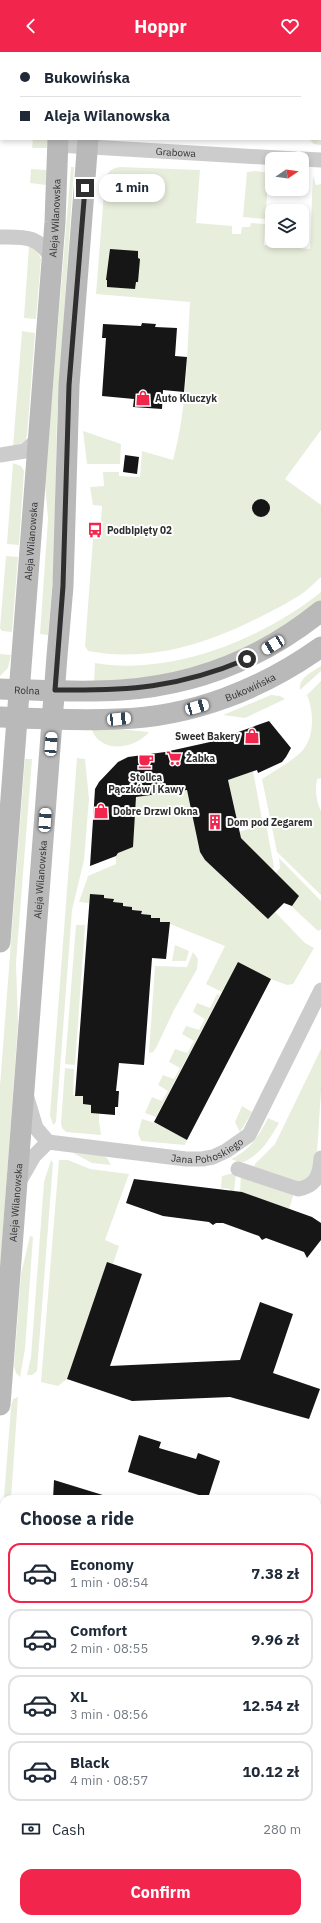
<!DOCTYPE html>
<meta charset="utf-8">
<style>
body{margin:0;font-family:"IBM Plex Sans",sans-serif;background:#f6f6f7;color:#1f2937;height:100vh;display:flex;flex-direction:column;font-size:15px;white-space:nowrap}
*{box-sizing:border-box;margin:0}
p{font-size:13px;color:#747a83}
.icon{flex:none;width:22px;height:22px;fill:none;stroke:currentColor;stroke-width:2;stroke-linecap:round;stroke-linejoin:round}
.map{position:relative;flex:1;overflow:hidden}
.sheet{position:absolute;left:0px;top:1443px;width:321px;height:428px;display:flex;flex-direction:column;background:#fff;border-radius:12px 12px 0 0;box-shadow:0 2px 6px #0003}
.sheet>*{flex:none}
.banner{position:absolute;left:0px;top:0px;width:321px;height:88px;box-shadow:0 2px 6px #0003;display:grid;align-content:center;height:88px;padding:0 20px;background:#fff}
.needle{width:26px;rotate:77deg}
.buttons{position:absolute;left:265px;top:100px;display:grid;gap:8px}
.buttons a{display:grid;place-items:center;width:44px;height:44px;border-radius:8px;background:#fff;box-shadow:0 2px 6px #0003;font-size:20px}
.end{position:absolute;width:18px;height:18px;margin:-9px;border:5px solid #2f2f2f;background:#fff;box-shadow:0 0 0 2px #fff}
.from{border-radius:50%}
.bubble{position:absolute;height:28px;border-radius:12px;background:#fff;box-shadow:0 2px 6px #0003;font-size:13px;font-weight:700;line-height:28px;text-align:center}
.car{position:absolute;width:12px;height:24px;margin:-12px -6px;border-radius:5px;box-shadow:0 0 3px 1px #0007;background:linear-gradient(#fff 24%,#345 0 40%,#fff 0 76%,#345 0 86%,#fff 0)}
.banner b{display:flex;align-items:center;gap:14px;height:38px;font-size:15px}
.banner b+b{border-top:1px solid #e0e1e3}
.banner i{width:10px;height:10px;background:#1f2937}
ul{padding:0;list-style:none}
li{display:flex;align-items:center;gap:12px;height:60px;margin:0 8px 6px;padding:0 12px;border:2px solid #e0e1e3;border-radius:12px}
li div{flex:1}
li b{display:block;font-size:15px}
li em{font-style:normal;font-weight:700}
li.on{border-color:#f2264d}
li>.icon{width:36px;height:36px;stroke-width:1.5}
h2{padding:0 20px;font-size:18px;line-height:48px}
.pay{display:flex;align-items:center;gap:10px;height:44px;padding:0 20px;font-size:15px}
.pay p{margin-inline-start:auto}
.button{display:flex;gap:8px;margin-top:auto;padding:8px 20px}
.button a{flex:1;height:46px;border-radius:12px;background:#f2264d;color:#fff;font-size:16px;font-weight:700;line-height:46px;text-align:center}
header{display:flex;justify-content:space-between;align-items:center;height:52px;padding:0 20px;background:#f2264d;color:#fff;font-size:18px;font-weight:700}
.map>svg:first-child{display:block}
.green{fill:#e8eedc}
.building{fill:#161616}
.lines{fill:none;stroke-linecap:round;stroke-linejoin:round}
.street{stroke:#ccc;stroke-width:15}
.secondary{stroke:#b9b9b9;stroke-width:21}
.route{stroke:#2f2f2f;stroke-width:5}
.labels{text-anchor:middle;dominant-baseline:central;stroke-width:4;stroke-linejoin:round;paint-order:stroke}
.street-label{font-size:10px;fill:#2f2f2f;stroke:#fff}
.poi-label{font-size:10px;font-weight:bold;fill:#2f2f2f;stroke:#fff;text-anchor:start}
</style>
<header><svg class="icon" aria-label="back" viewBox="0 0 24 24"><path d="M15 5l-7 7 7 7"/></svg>Hoppr<svg class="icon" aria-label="heart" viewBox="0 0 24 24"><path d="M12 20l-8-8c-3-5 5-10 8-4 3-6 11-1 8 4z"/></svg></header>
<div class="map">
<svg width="321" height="1871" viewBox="0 0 321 1871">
<rect width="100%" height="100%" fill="#fff"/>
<path class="green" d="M321 59V93L314 92 309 87H320Z
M33 87H49L47 96H32Z
M71 115H74L57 363 54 514 48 583 40 582 48 467 45 430Z
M120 115 200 118 196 171 232 174V182H241L242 175H250L251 171 265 172 264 193 310 197 313 124 316 133 321 132V378L285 427 321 453V525C313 532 305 541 295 546 286 552 275 557 266 562 210 591 151 611 88 599L85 594 93 487H100L102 454 93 453 90 435 104 434 103 420H119V424L140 425 142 399 173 408C187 358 187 303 190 250L96 242 105 127C108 119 112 116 120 115Z
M31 117 47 118 46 133 30 131Z
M255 119 269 121 265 167 243 165 247 120Z
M29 194 36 196 41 207 36 267H35L24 266Z
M22 279 35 281 27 383 25 391 13 395Z
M83 379 121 392 120 412H87Z
M13 411 21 414 24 419 19 493 7 492Z
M6 504 18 505 12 580 2 579 0 576Z
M321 540V549L310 557 248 597 175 623 94 630 95 611C171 624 263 587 321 540Z
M0 602 11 603 8 616 0 624Z
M321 614V619L300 638C298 626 312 620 321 614Z
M321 629V726L317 727C315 738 316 749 321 759V843L277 800 262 727C275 718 290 711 301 700 315 686 314 659 307 643Z
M271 643 280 644 285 647 245 666 223 663Z
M98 675 149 680C135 697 101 702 92 678Z
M77 706 85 707 89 747 84 808 72 858 56 1070 53 1073 50 1063Z
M25 707H32L16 911 18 972 0 1218V1034Z
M253 719 262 767 238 773 228 728Z
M187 738 200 800 205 808 270 865 275 860 305 891 314 896 293 932 287 933 271 927 223 937 222 940 206 932 225 894 170 872V870H160V866H151V863L141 862V859L132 858V855L123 854V851L113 850V847L104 846V843L90 842 89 851 79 850 88 824 116 812V802L136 745Z
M264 772H266L274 815 272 817 241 786 239 780Z
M279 806 321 849V877L318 879 290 853 298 843 276 821 280 816Z
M76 873H85L75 1013 65 1012Z
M175 893 189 899 186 909H172Z
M193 900 198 907 197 917 174 958 156 996 153 1000 149 1001 155 914 187 915Z
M217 942 220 943 156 1065 145 1061 152 1045 162 1049 168 1039 158 1033 163 1023 174 1027 180 1016 169 1010 175 997 187 1001 194 989 182 982 186 974 199 978 205 967 193 960 197 951 210 956Z
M321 997V1039L316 1116 302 1131 254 1116 255 1112 275 1092Z
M65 1016 74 1017 73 1043 83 1044V1052L91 1053V1061H99V1069L101 1083 66 1080 62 1076 61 1071Z
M242 1054 252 1060 240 1080 235 1070Z
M268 1066 279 1071C269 1088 260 1104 241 1111L231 1107C250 1098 259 1084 268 1066Z
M142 1067 155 1071 187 1088 185 1093 141 1089 138 1081Z
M73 1101 103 1104 107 1106 111 1113 92 1111Z
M51 1108 53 1111 37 1319 32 1323H27L31 1305 44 1130Z
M59 1108H68L90 1117 129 1122 105 1188 119 1194 113 1212 100 1234 67 1327 58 1334 41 1330Z
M233 1121 236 1122 234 1139H230V1137L221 1136 222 1124Z
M241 1122 294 1141 289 1157 240 1140Z
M30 1184 33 1185 25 1297 20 1325 16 1321 14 1314 21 1222Z
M18 1345 11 1447H4V1508L0 1540V1498L11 1355 13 1347Z
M3 1686H4V1715L1 1714Z
M0 1847H4V1867H81L80 1871H0Z"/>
<path class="building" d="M110 197 138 199V206L140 207 138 230H136L135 237 107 235V228H106Z
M142 271 156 272 155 275 177 276 175 304 187 305 184 340 163 338 162 357 133 355 134 347 102 344 106 286H102L103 272 141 274Z
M125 403 139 405 137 422 123 420Z
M252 456a9 9 0 1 1 18 0a9 9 0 1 1-18 0Z
M269 669 291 696 286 705 282 710 258 721 257 718 228 728 241 786 299 844 292 854 284 851 268 867 205 808 200 800 187 738 136 745 133 795 118 801 116 804 90 814 95 737 99 730 118 710 128 705 165 700 210 690Z
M90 842 104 843V846L114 847 113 850 123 851V854L132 855V858L142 859 141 862 151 863V866H160V870H170L166 907 152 906 144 1013 119 1011 116 1039H119L118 1055H115V1063L91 1061V1053L83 1052V1044H75Z
M238 910 271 927 187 1088 154 1070Z
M134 1127 242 1140 312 1165 321 1171V1188L307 1206 304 1200 266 1186 262 1188 259 1184 223 1171H216L213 1173 209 1170 163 1164 126 1151Z
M107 1210 142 1222 110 1314 240 1308 260 1250 293 1262 273 1321 320 1337 309 1367 230 1345 132 1349 67 1327Z
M139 1383 161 1390 159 1396 196 1407 198 1401 220 1409 208 1446 128 1420Z
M54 1428 106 1444V1447H53Z"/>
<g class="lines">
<g class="street">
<path id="s1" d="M58 93 295 107"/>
<path d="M302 107 321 108"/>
<path d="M0 185C25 185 38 183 52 207"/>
<path d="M0 403 25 399 38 387"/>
<path id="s2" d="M48 1090 186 1107H202L213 1105 226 1099 249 1083 321 938"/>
<path d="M238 1117 298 1137C316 1134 320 1123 321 1106"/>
<path d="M19 1130 34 1104 48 1090 36 1076 27 1046"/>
<path d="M317 1698 321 1694"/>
<path d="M317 1846 321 1851"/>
<path d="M211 1871 212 1867"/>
</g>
<g class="secondary">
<path d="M64 1 65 0"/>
<path d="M93 1V0"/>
<path id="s3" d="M0 637C40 638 81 641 121 638 196 633 263 606 321 559"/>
<path id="s4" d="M0 665C39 667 79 669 118 667 192 665 262 637 321 595"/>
<path id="s5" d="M0 890 55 170 58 87"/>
<path id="s6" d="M0 1353 57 604 63 534 69 333 88 87"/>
</g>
</g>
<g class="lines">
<path class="route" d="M85 136 69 333 63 534 55 638C128 639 178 636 247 607"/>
</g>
<defs>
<g id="shop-bare" transform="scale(1.2)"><path d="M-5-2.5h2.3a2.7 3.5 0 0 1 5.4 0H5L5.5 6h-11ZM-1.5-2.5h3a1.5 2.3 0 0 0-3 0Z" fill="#f2264d" stroke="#fff" stroke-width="2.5" paint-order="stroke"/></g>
<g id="bus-bare" transform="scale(1.2)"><path d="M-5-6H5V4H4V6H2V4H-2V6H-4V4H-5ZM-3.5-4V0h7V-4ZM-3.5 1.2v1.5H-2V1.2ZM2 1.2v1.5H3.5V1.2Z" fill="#f2264d" stroke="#fff" stroke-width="2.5" paint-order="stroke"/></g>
<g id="supermarket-bare" transform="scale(1.2)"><path d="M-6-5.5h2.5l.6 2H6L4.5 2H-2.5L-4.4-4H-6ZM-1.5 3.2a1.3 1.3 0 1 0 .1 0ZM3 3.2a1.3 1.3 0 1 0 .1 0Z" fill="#f2264d" stroke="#fff" stroke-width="2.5" paint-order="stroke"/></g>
<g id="cafe-bare" transform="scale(1.2)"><path d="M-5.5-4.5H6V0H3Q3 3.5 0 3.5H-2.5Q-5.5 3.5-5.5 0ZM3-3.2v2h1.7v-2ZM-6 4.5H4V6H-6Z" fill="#f2264d" stroke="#fff" stroke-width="2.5" paint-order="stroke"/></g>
<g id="building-bare" transform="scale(1.2)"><path d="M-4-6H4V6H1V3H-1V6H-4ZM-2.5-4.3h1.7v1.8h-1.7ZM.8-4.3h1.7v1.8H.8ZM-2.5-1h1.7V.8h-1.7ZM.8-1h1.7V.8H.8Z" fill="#f2264d" stroke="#fff" stroke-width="2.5" paint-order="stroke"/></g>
</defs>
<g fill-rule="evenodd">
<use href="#shop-bare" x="143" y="346"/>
<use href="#bus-bare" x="95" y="478"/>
<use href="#shop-bare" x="252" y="684"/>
<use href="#supermarket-bare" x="174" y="706"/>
<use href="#cafe-bare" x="146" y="709"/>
<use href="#shop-bare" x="101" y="759"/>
<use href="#building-bare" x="215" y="770"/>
</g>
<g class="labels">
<g class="street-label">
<text stroke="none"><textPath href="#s1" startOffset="118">Grabowa</textPath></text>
<text stroke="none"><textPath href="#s5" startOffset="726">Aleja Wilanowska</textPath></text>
<text stroke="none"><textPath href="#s5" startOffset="402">Aleja Wilanowska</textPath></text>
<text stroke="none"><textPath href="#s4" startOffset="255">Bukowińska</textPath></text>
<text stroke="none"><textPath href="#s3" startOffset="27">Rolna</textPath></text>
<text stroke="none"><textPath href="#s6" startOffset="527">Aleja Wilanowska</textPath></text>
<text stroke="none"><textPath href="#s2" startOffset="162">Jana Pohoskiego</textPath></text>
<text stroke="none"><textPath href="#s6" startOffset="203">Aleja Wilanowska</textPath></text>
</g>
<g class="poi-label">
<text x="155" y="346">Auto Kluczyk</text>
<text x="107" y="478">Podbipięty 02</text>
<text x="240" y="684" text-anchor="end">Sweet Bakery</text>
<text x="186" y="706">Żabka</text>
<text x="146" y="725" text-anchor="middle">Stolica<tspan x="146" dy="12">Pączków i Kawy</tspan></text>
<text x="113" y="759">Dobre Drzwi Okna</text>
<text x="227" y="770">Dom pod Zegarem</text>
</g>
</g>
</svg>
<div class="buttons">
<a><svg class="needle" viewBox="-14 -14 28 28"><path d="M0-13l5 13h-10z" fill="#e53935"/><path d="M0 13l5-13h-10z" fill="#747a83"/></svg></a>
<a><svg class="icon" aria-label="layers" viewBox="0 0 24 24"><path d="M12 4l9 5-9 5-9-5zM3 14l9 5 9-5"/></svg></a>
</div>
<i class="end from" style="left:247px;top:607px"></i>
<i class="end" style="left:85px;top:136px"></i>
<div class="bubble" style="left:99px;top:122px;width:66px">1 min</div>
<i class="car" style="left:273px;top:593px;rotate:239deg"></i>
<i class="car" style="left:197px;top:655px;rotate:74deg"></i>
<i class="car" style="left:119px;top:667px;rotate:84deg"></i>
<i class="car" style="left:51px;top:692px;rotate:4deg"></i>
<i class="car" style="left:45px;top:768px;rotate:4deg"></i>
<div class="banner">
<b><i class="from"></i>Bukowińska</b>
<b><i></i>Aleja Wilanowska</b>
</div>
<section class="sheet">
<h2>Choose a ride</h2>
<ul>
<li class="on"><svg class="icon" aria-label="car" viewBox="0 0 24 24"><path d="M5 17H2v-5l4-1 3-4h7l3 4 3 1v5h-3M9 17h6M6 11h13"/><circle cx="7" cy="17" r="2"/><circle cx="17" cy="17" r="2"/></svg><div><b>Economy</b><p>1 min · 08:54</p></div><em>7.38 zł</em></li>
<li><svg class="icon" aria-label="car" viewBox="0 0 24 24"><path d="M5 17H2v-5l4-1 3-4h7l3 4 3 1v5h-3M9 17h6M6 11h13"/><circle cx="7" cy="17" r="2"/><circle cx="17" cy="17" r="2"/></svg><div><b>Comfort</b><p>2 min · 08:55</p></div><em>9.96 zł</em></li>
<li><svg class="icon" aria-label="car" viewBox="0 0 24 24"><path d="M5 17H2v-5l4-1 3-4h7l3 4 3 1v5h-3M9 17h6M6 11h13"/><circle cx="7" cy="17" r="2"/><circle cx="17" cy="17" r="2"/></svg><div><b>XL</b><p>3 min · 08:56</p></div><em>12.54 zł</em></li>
<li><svg class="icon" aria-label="car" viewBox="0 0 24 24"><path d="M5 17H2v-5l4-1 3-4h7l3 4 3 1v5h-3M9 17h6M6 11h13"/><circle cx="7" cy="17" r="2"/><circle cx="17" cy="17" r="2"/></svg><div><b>Black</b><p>4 min · 08:57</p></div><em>10.12 zł</em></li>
</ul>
<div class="pay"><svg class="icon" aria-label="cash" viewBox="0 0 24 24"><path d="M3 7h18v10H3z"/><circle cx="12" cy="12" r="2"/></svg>Cash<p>280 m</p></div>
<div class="button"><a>Confirm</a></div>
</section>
</div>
